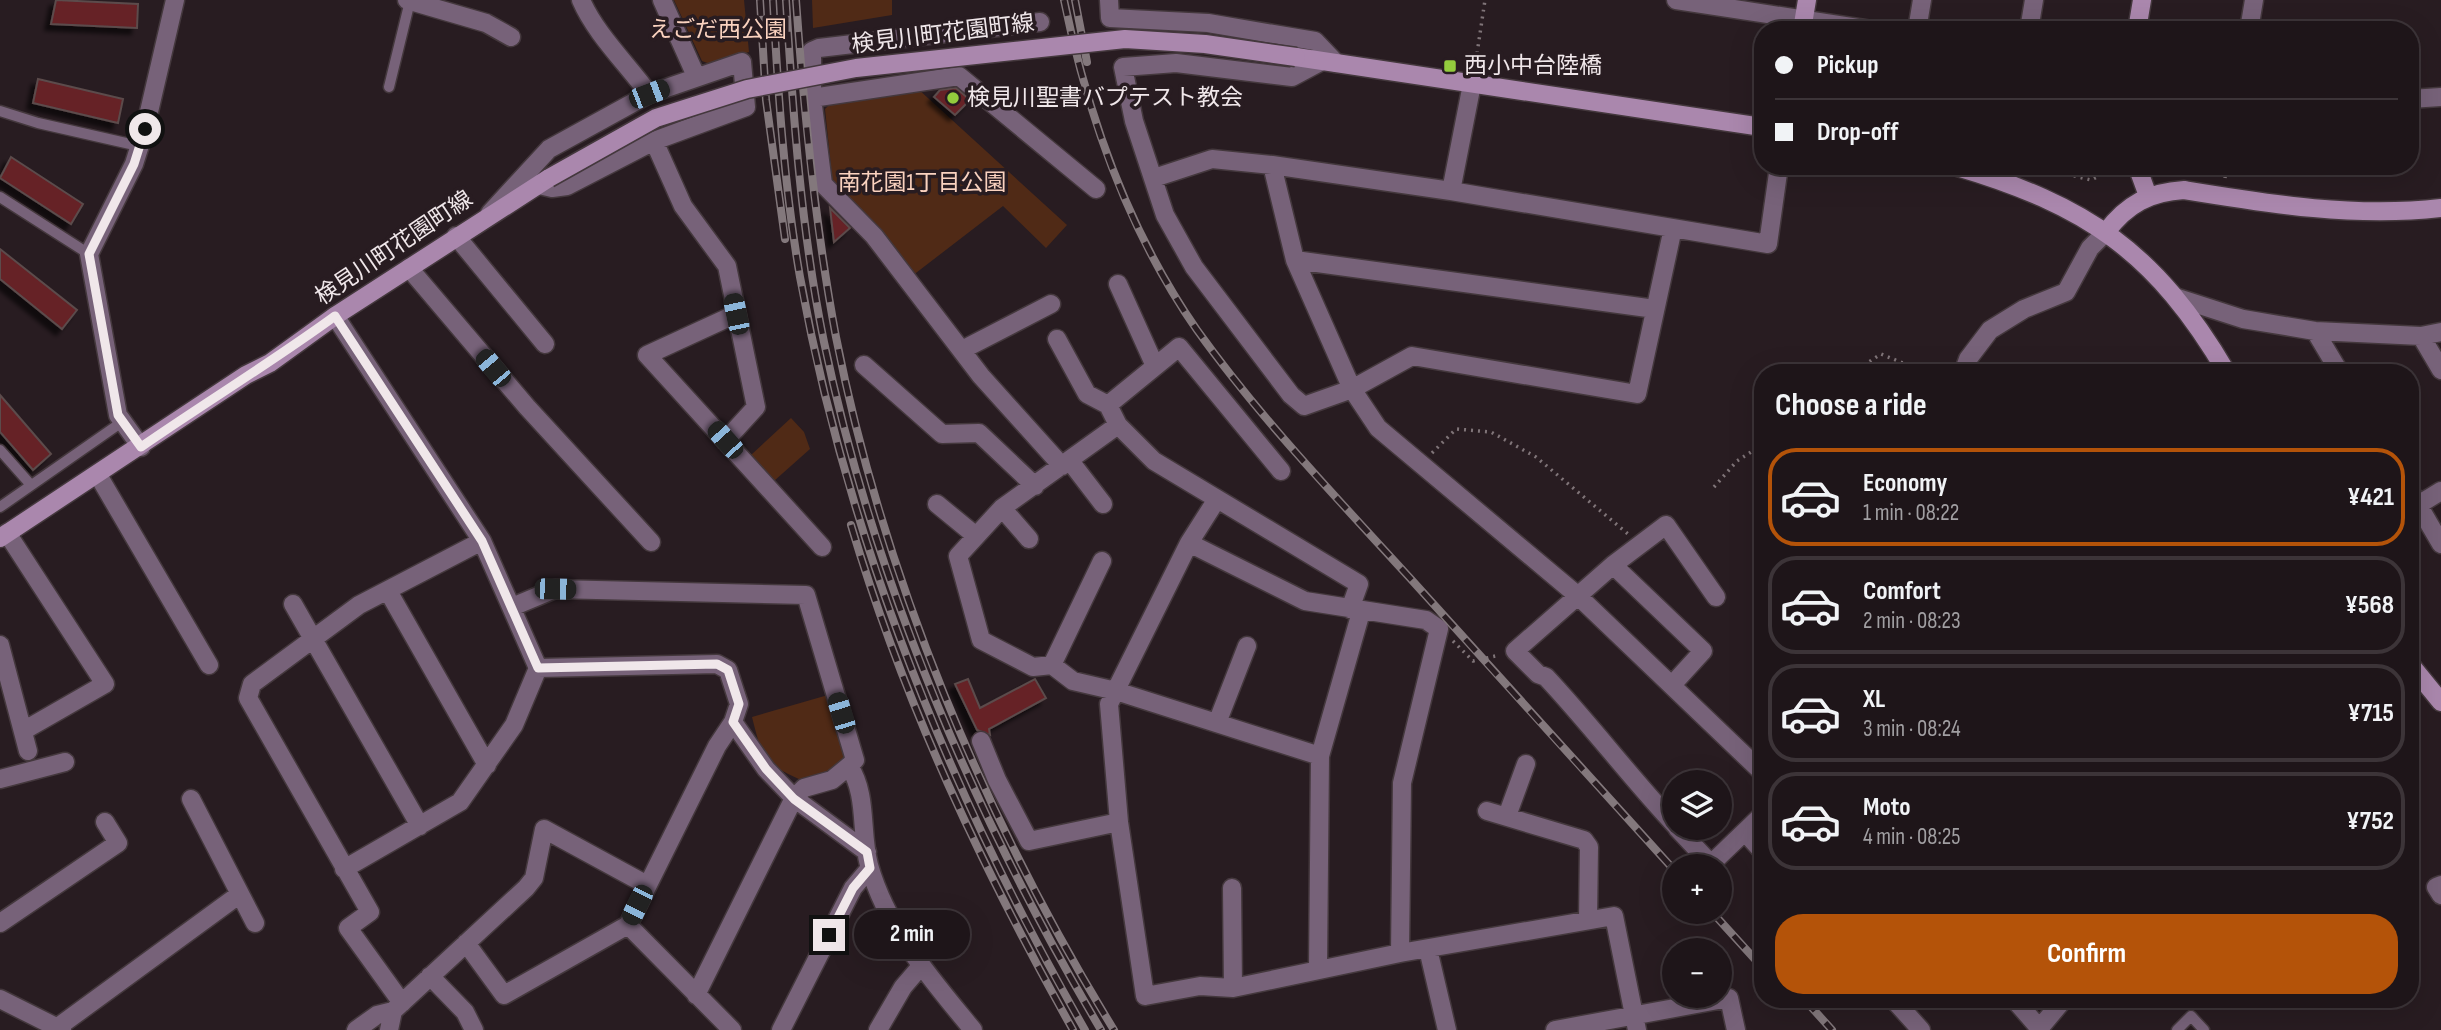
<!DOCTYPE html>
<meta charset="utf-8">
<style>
body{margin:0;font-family:"Sofia Sans Condensed","Noto Sans JP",sans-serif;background:#261e22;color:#f1f3f6;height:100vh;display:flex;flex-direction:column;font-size:26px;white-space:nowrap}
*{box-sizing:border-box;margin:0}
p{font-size:23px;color:#a19fa2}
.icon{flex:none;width:38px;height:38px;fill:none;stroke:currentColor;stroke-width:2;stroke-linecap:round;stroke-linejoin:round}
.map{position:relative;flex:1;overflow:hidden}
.details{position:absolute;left:1754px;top:364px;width:665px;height:644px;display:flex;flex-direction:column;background:#1e1519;border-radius:28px;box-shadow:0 7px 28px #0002,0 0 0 2px #3c3438}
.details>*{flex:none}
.guide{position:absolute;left:1754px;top:21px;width:665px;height:154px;border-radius:28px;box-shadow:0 7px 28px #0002,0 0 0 2px #3c3438;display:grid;align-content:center;height:154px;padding:0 21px;background:#1e1519}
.fabs{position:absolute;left:1662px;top:770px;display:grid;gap:14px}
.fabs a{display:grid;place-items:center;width:70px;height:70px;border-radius:50%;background:#1e1519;box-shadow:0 7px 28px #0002,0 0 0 2px #3c3438;font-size:35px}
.end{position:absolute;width:32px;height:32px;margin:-16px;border:9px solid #f0e7ea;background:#111;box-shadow:0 0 0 4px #111}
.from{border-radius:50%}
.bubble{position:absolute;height:49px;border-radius:24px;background:#1e1519;box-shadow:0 7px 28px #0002,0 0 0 2px #3c3438;font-size:23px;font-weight:700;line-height:49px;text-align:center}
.car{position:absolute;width:21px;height:42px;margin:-21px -10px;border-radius:9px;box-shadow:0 0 5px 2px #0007;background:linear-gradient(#222 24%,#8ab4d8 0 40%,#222 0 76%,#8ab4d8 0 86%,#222 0)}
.guide b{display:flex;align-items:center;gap:24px;height:66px;font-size:26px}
.guide b+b{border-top:2px solid #3c3438}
.guide i{width:18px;height:18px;background:#f1f3f6}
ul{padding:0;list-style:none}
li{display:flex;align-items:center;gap:21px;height:98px;margin:0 14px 10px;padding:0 7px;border:4px solid #3c3438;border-radius:28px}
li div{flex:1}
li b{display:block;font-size:26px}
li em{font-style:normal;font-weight:700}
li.active{border-color:#b45309}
li>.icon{width:63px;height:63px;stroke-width:1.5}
h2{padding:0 21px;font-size:32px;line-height:84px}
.action{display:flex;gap:14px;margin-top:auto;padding:14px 21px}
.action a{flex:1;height:80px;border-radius:28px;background:#b45309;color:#fff;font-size:28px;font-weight:700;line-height:80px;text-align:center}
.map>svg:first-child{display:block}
.green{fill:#502a16}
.building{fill:#662127;stroke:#5b4b4b;stroke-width:2;filter:url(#shadow)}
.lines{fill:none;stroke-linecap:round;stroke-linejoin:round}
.lane-casing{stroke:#44383d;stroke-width:13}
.street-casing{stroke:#44383d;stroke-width:21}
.secondary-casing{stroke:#44383d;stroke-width:21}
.path{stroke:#807579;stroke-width:3.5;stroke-dasharray:2 5;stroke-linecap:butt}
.lane{stroke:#776279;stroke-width:10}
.street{stroke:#776279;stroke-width:18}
.secondary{stroke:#aa87ad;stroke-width:18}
.rail-casing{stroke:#83787c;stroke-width:8}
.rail{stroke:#281c21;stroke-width:5;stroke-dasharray:16;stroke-linecap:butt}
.secondary-bridge-casing{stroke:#44383d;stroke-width:21;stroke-linecap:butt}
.secondary-bridge{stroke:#aa87ad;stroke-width:18}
.route{stroke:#f0e7ea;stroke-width:9}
.poi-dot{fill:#93cc3d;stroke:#281c21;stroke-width:2.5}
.labels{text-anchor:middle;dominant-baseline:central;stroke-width:7;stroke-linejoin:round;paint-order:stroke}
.park-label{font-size:23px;fill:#fad2bf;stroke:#281c21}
.street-label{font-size:23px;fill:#f0e7ea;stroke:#281c21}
.poi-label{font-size:23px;fill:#f0e7ea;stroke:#281c21;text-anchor:start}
</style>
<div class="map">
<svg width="2441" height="1030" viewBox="0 0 2441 1030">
<defs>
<filter id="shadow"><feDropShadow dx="-6" dy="6" stdDeviation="2" flood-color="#0009"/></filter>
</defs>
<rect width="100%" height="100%" fill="#281c21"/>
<path class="green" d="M674 0H744L749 52 710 64 702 61Z
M812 0H892V15L813 28Z
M917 88 1067 225 1046 248 1003 206 912 276 833 186 825 109 836 98Z
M791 418 804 432 810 449 774 481 751 455Z
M828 695 844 757 830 774 806 782C764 764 763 761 752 717Z"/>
<path class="building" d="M56 0 138 4 137 28 51 24Z
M38 79 123 99 118 123 33 103Z
M956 88 970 100 955 115 934 97 940 90Z
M11 157 83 204 71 224 0 178Z
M830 208 850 228 834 242Z
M0 249 77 310 62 329 0 279Z
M0 395 51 454 33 470 0 432Z
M968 679 980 708 1035 679 1046 698 989 729 990 735 977 730 955 684Z"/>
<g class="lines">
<g class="lane-casing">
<path id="lane" d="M389 87 410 1
M0 111 38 123 139 146
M0 197 89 254
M0 450 31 485
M0 507 122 422
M2177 1030 2191 1016 2204 1030"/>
</g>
<g class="street-casing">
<path id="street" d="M407 0 486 23 511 37
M581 0C595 33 627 64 649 94
M662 0 696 76
M1109 0 1110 18 1208 23 1315 41 1336 63
M1676 0 1871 30
M1917 30 1922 0
M2029 30 2034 0
M2249 30 2254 0
M1322 61 1292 77 1176 63 1123 67 1134 121 1165 215 1194 267 1291 395 1304 406 1352 389 1412 356 1637 394 1673 228
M812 91V51L819 48 1040 22
M2410 99 2441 97
M654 141 683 206 727 266 756 407 725 441
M1272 165 1295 260 1352 389 1378 428 1577 595 1762 772
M1154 178 1212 159 1272 165 1451 191 1472 84
M1451 191 1768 244 1779 166
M490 213 549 149 649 94 742 62 746 107 654 141 567 186 552 188 535 184
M456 236 545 344
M1295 260 1655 309
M409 268 527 407 651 542
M1118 284 1155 366
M2178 298 2243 319 2315 331 2421 336 2441 332
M736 314 647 355 822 547
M335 316 482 541 538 668 514 725 460 802 344 869
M2315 331 2340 373
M2421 336 2441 370
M1057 339 1087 394 1108 405 1118 425 1154 461 1359 584 1350 609
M962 350 1051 304
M864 365 942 434 979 433 1035 486
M1963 373 1968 359 1990 330 2024 309 2066 292 2090 248 2106 232
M1108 405 1179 347 1281 471
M1118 425 1002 508 958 556 981 640 1033 667 1052 665 1073 681 1116 691 1320 756
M141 447 118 415 89 254 134 164 145 129 175 0
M1070 461 1103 504
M1062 466 981 376 874 236 823 184 812 98 959 76 1096 189
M98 475 209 665
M2410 491 2441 544
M1217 499 1189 543 1109 704 1119 822 1145 996 1200 986 1233 988 1400 953 1614 916 1637 1030
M937 504 976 536
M1002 508 1029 539
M2410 510 2441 491
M7 533 105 684 23 731
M1189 543 1305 601 1426 620 1439 629 1402 783 1400 953
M1613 565 1703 651 1672 685
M388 591 487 765
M293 604 420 826
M512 607 555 589 806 595 855 760 849 766C868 795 860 832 869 865 887 929 932 980 973 1030
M0 645 28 751
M1052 665 1102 561
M538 668 717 664 728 670 739 704 733 722 766 769 794 798 867 852
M1217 723 1247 646
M981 741 997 780 1029 841 1119 822
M0 779 65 762
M191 799 255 923
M1487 811 1584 840 1589 847 1588 920
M1507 816 1526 764
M1675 825C1630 777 1591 725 1546 677L1538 674 1515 651 1613 565 1666 525 1716 597
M1677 828 1711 864 1762 815
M1745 832 1762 851
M2441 885 2436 887 2441 895
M1232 888 1233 988
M0 923 118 843 105 822
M628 925 732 1030
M466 943 504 995 628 925 717 746 733 722
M1428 949 1447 1030
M1318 969 1320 756 1361 612
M430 976 465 1012 474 1030
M696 995 794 798 804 788 832 780 849 766
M0 999 62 1030
M1893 999 1921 1030
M2014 999 2040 1029
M402 1003 348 928 370 912 248 698 252 684 359 605 482 541
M58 1027 240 894
M356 1030 377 1015 393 1011
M389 1030 393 1011 526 888 534 878 544 829 647 885
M781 1030 853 888 870 868
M878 1030 903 987 921 966
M1555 1030 1729 998 1736 1030
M2038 1030 2064 999"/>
</g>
<g class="secondary-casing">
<path id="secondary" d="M1802 30 1807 0
M2137 30 2142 0
M1296 57 1762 127
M1954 166C2087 205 2156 252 2227 373
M2137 166 2148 196
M2106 232C2127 204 2150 192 2184 190 2270 204 2354 218 2441 208
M0 538 246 375 270 363 335 316 549 178
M2410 664 2441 702"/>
</g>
<path class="path" d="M1475 67 1485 0
M2033 166 2091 180 2103 174 2106 166
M2225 178 2226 166
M1852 373 1881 354 1922 371 1943 373
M1432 453 1456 429 1491 432 1536 457 1628 534
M1714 487 1737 461 1762 445
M1453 641 1473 661 1500 655"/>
<use href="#lane" class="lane"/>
<use href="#street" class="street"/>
<use href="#secondary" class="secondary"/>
<g class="rail-casing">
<path id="rail" d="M760 0 766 100 785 239
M773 0C778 92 784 186 800 277 848 543 951 796 1085 1030
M786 0C793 114 801 230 824 342 875 585 975 817 1101 1030
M796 0C804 113 815 225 836 337 883 577 986 822 1114 1030
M1064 0C1088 117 1128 231 1197 330 1260 418 1336 497 1409 577 1497 675 1586 773 1675 871
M1075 0 1087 62
M851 525C904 703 982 868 1073 1030
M1712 912 1762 967
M1804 999 1832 1030"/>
</g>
<use href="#rail" class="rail"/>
<g class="secondary-bridge-casing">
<path id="secondary-bridge" d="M549 178 656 118 747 89 856 68 1125 39 1205 44 1296 57"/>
</g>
<use href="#secondary-bridge" class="secondary-bridge"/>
</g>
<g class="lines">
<path class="route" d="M145 129 134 164 89 254 118 415 141 447C206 402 272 362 335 316L482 541 538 668 717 664 728 670 739 704 733 722 766 769 794 799 867 852 870 868 853 888 829 935"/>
</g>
<g class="poi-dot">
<rect x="1443" y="59" width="14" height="14" rx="3.5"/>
<circle cx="953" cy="98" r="7"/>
</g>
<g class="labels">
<g class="park-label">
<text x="718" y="30">えごだ西公園</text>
<text x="922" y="183">南花園1丁目公園</text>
</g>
<g class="street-label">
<text transform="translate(943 34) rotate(-7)">検見川町花園町線</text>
<text transform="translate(394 248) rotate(-34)">検見川町花園町線</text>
</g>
<g class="poi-label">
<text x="1464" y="66">西小中台陸橋</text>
<text x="967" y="98">検見川聖書バプテスト教会</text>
</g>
</g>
</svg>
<div class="fabs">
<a><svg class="icon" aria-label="layers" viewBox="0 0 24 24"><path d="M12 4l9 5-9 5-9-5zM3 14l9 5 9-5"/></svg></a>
<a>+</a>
<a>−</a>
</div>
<i class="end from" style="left:145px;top:129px"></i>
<i class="end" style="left:829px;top:935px"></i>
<div class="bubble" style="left:854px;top:910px;width:116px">2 min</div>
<i class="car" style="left:649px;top:94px;rotate:69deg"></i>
<i class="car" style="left:736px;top:314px;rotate:348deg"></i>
<i class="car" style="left:493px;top:368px;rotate:320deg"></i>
<i class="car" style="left:725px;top:440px;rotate:318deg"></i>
<i class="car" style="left:555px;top:589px;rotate:91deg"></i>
<i class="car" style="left:841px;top:713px;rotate:343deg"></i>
<i class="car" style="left:637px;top:905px;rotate:206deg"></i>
<div class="guide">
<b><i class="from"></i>Pickup</b>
<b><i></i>Drop-off</b>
</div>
<section class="details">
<h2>Choose a ride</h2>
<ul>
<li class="active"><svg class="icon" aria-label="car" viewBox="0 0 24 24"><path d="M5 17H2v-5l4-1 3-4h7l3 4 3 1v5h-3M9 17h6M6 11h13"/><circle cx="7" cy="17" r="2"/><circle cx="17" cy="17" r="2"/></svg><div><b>Economy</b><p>1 min · 08:22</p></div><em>¥421</em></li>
<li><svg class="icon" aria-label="car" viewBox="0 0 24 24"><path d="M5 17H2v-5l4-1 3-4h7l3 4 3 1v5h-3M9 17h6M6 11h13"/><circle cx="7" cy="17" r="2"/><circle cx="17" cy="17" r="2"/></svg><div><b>Comfort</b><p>2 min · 08:23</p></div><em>¥568</em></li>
<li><svg class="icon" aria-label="car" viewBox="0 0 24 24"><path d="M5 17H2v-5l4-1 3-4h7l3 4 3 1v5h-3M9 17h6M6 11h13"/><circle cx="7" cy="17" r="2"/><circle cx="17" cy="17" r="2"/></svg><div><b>XL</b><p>3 min · 08:24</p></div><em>¥715</em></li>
<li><svg class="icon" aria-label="car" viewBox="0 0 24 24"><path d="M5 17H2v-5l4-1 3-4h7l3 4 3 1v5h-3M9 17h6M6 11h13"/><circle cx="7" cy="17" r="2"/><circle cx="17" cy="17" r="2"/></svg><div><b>Moto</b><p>4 min · 08:25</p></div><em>¥752</em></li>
</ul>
<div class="action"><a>Confirm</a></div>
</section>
</div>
